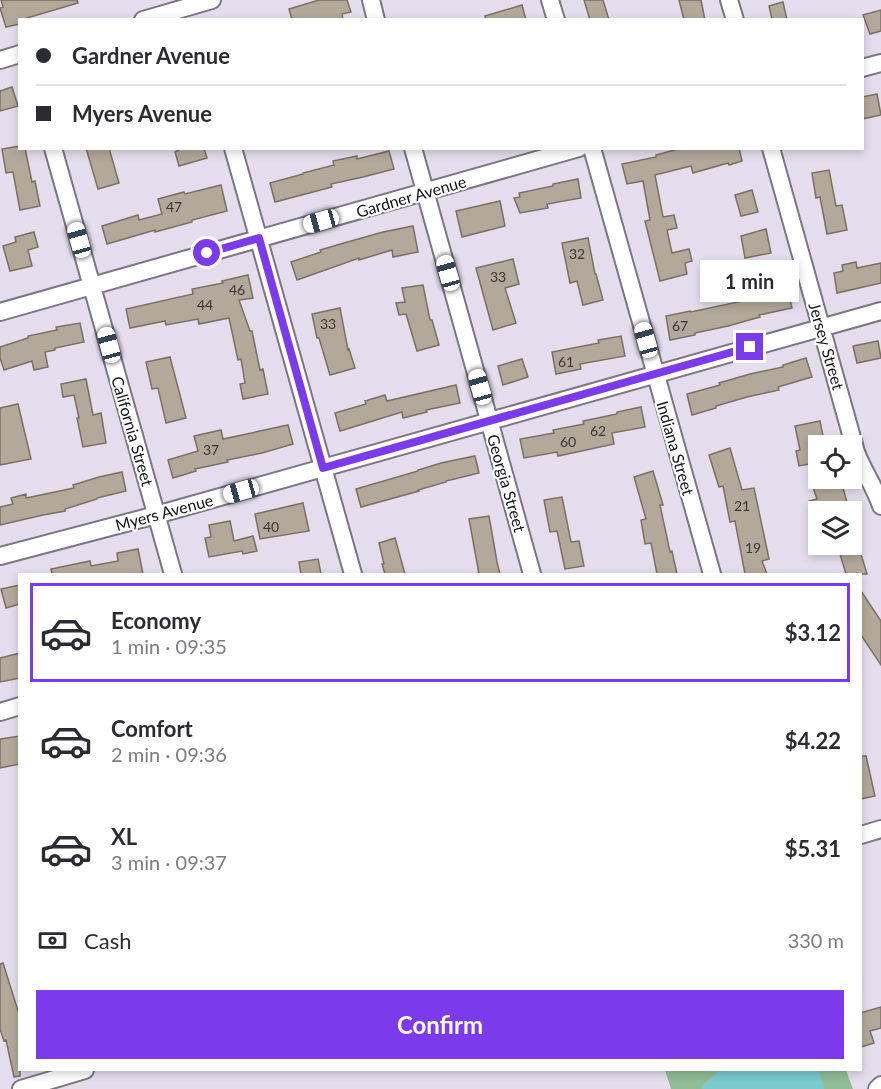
<!DOCTYPE html>
<meta charset="utf-8">
<style>
body{margin:0;font-family:Lato,sans-serif;background:#f2f2f3;color:#2b2b33;height:100vh;display:flex;flex-direction:column;font-size:22px;white-space:nowrap}
*{box-sizing:border-box;margin:0}
p{font-size:20px;color:#7c7c81}
.icon{flex:none;width:33px;height:33px;fill:none;stroke:currentColor;stroke-width:2;stroke-linecap:round;stroke-linejoin:round}
.map{position:relative;flex:1;overflow:hidden}
.panel{position:absolute;left:18px;top:573px;width:844px;height:498px;display:flex;flex-direction:column;background:#fff;border-radius:0px;box-shadow:0 3px 9px #0003}
.panel>*{flex:none}
.top-card{position:absolute;left:18px;top:18px;width:846px;height:132px;border-radius:0px;box-shadow:0 3px 9px #0003;display:grid;align-content:center;height:132px;padding:0 18px;background:#fff}
.fabs{position:absolute;left:808px;top:435px;display:grid;gap:12px}
.fabs a{display:grid;place-items:center;width:54px;height:54px;border-radius:0px;background:#fff;box-shadow:0 3px 9px #0003;font-size:30px}
.end{position:absolute;width:27px;height:27px;margin:-14px;border:8px solid #7c3aed;background:#fff;box-shadow:0 0 0 3px #fff}
.from{border-radius:50%}
.bubble{position:absolute;height:42px;border-radius:0px;background:#fff;box-shadow:0 3px 9px #0003;font-size:20px;font-weight:700;line-height:42px;text-align:center}
.car{position:absolute;width:18px;height:36px;margin:-18px -9px;border-radius:8px;box-shadow:0 0 4px 2px #0007;background:linear-gradient(#fff 24%,#345 0 40%,#fff 0 76%,#345 0 86%,#fff 0)}
.top-card b{display:flex;align-items:center;gap:21px;height:57px;font-size:22px}
.top-card b+b{border-top:2px solid #e1e1e2}
.top-card i{width:15px;height:15px;background:#2b2b33}
ul{padding:10px 0 0;list-style:none}
li{display:flex;align-items:center;gap:18px;height:99px;margin:0 12px 9px;padding:0 6px;border:3px solid transparent;border-radius:0px}
li div{flex:1}
li b{display:block;font-size:22px}
li em{font-style:normal;font-weight:700}
li.on{border-color:#7c3aed}
li>.icon{width:54px;height:54px;stroke-width:1.5}
.pay{display:flex;align-items:center;gap:15px;height:66px;padding:0 18px;font-size:22px}
.pay p{margin-inline-start:auto}
.cta{display:flex;gap:12px;margin-top:auto;padding:12px 18px}
.cta a{flex:1;height:69px;border-radius:0px;background:#7c3aed;color:#fff;font-size:24px;font-weight:700;line-height:69px;text-align:center}
.map>svg:first-child{display:block}
.green{fill:#91bd96}
.water{fill:#7bcace}
.building{fill:#b3a99a;stroke:#7a7062;stroke-width:1.5}
.lines{fill:none;stroke-linecap:round;stroke-linejoin:round}
.street-casing{stroke:#7c7584;stroke-width:20}
.street{stroke:#fff;stroke-width:16}
.route{stroke:#7c3aed;stroke-width:8}
.labels{text-anchor:middle;dominant-baseline:central;stroke-width:4.5;stroke-linejoin:round;paint-order:stroke}
.number-label{font-size:14px;fill:#3b3637}
.street-label{font-size:16px;fill:#131016;stroke:#fff}
</style>
<div class="map">
<svg width="881" height="1089" viewBox="0 0 881 1089">
<rect width="100%" height="100%" fill="#e5ddee"/>
<path class="green" d="M665 1070H846L853 1089H671Z"/>
<path class="water" d="M720 1070H819L824 1089H702V1086Z"/>
<path class="building" d="M1 0H77L78 3 20 20V24L6 27 0 8 3 7Z
M319 0H347L351 12 342 14 343 20H292L289 9Z
M584 0H603L609 20H590Z
M679 0H701L705 20H684Z
M783 2 787 20 772 19 769 6Z
M522 5 526 20H486L485 16Z
M881 10V31L870 34 863 15Z
M12 87 18 106 0 111V91Z
M877 94 881 115 862 119V97Z
M20 146V148H25L32 182 35 181 40 206 20 210 13 172 6 173 2 149Z
M86 148H109L119 183 98 189Z
M178 148H204L207 158 179 166 175 152 179 150Z
M682 148H739L742 161 729 165 728 163 693 173 691 166 655 175 663 217 674 215 677 228 667 230 672 253 689 249 692 261 685 263 687 274 660 281 645 221 650 220 643 181 627 184 622 164 656 157V155Z
M389 151 394 169 363 177 331 184 332 187 275 202 270 183 303 174V173L334 165 333 161 357 156V159Z
M829 170 836 206 842 205 847 230 827 234 820 197 816 198 812 173Z
M578 179 581 198 547 204 548 208 520 213 514 198 520 197 519 193 553 186V184Z
M221 185 227 211 192 220V222L155 232V230L107 244 102 226 138 215 139 220 162 214 158 199 184 192 185 194Z
M752 190 758 212 741 216 735 195Z
M500 201 505 226 462 237 456 211Z
M413 226 418 252 393 257 392 250 359 260V258L297 280 291 262 321 252 320 250 344 243 383 232Z
M766 229 771 253 745 258 741 236Z
M34 232 38 247 28 250 32 266 10 271 3 246 16 242 15 237Z
M588 238 595 274H596L603 300 583 305 577 281 570 283 562 243Z
M513 259 519 284 505 288 516 323 493 330 476 268Z
M856 262 857 268 881 263V283L837 293 834 273 843 271 842 265Z
M248 275 253 298 239 300 250 331H252L260 370 263 369 268 394 243 399 240 384 245 383 241 359 238 360 229 318 199 324 198 319 166 325 165 321 130 328 126 309 193 294 192 289 223 283 222 281Z
M786 281 792 308 759 315 760 317 728 326 695 333V335L670 340 666 316 690 311 691 312 747 300 746 296 770 289 769 285Z
M423 285 430 320H432L439 345 417 351 406 314 399 315 396 303 405 302 402 288Z
M340 308 348 350 349 349 355 368 330 375 319 338H317L312 314Z
M80 323 84 342 55 348V350L45 352 48 367 34 370 32 361 4 370 0 358V347L28 338V336L57 330 56 327Z
M621 336 625 356 580 364 581 369 556 374 552 352 599 343 598 340Z
M878 341 881 358 857 363 853 346Z
M170 357 186 418 166 423 158 388 152 389 146 362Z
M806 358 812 377 778 387 779 390 747 397 716 406V408L692 415 687 394 720 385 719 383 750 374 783 367V365Z
M522 359 528 377 503 385 498 366Z
M86 379 93 415 101 413 106 443 83 447 77 418H79L74 395 63 397 61 384Z
M456 385 460 403 426 410 427 412 403 418 402 412 340 431 335 413 366 404 365 401 385 395 387 401Z
M18 404 31 459 0 465V408Z
M641 407 645 427 612 433 614 444 558 456 557 452 524 458 520 439 554 433 553 430 584 424 583 421 617 414V412Z
M820 421 825 446H819V448L812 449 815 463 799 466 796 451 800 450 795 426Z
M288 425 293 444 262 453 227 460 228 462 195 469 196 471 173 478 168 460 198 451 194 436 221 430 223 439Z
M730 448 742 490 754 488 769 559 762 561 767 574H745L735 521 730 522 723 486 719 487 709 455Z
M475 456 479 473 446 481V482L418 490 419 491 361 507 356 489 418 471V470L441 463Z
M653 471 663 505H660L670 552 672 551 677 574H657L651 543 645 544 641 520 646 519 634 477Z
M122 472 126 491 97 498V499L65 509V511L43 515 0 525V507L13 504 11 498 26 494V498L74 488 73 485 99 477Z
M810 478H840L847 502 812 513 809 501 817 499Z
M562 497 571 542 579 541 584 566 565 569 557 531 550 532 544 500Z
M303 503 309 531 260 539 255 514Z
M489 516 497 562 500 574H479L469 519Z
M230 521 234 541 253 536 257 551 243 554 242 551 209 557 205 538 211 537 209 525Z
M395 538 405 574H385L382 564H384L379 543Z
M837 544H858L867 574H846Z
M138 549 143 574H52L51 569 90 561 91 566 118 561 117 553Z
M318 559 321 574H301L299 562Z
M20 585V604L6 608 1 589Z
M861 591 881 621V665L861 635Z
M20 653V678L0 682V658Z
M20 736V764L0 768V739Z
M861 756H866L875 796 861 799Z
M3 963 20 1017V1076L14 1077 6 1040 4 1041 0 1029V964Z
M881 1007V1028L870 1031 874 1043 861 1047V1012H864Z"/>
<g class="lines">
<g class="street-casing">
<path id="street" d="M371 0 376 20
M550 0 556 20
M729 0 735 20
M143 20 212 0
M0 60 20 54
M862 68 881 63
M53 148 173 574
M233 148 353 574
M413 148 532 574
M592 148 712 574
M771 148 856 452C863 471 875 487 881 506
M0 312 579 148
M0 556 156 515 881 311
M0 712 20 706
M861 835 881 829
M21 1089 85 1070
M877 1089 881 1085"/>
</g>
<use href="#street" class="street"/>
</g>
<g class="lines">
<path class="route" d="M207 253 259 238 323 468 750 347"/>
</g>
<g class="labels">
<g class="number-label">
<text x="174" y="206">47</text>
<text x="577" y="253">32</text>
<text x="498" y="276">33</text>
<text x="237" y="289">46</text>
<text x="205" y="304">44</text>
<text x="328" y="323">33</text>
<text x="680" y="325">67</text>
<text x="566" y="361">61</text>
<text x="598" y="430">62</text>
<text x="568" y="441">60</text>
<text x="211" y="449">37</text>
<text x="742" y="505">21</text>
<text x="271" y="526">40</text>
<text x="753" y="547">19</text>
</g>
<g class="street-label">
<text transform="translate(411 196) rotate(-16)">Gardner Avenue</text>
<text transform="translate(827 346) rotate(74)">Jersey Street</text>
<text transform="translate(133 431) rotate(74)">California Street</text>
<text transform="translate(676 448) rotate(74)">Indiana Street</text>
<text transform="translate(507 483) rotate(74)">Georgia Street</text>
<text transform="translate(164 512) rotate(-15)">Myers Avenue</text>
</g>
</g>
</svg>
<div class="fabs">
<a><svg class="icon" aria-label="locate" viewBox="0 0 24 24"><circle cx="12" cy="12" r="6"/><path d="M12 2v4M12 18v4M2 12h4M18 12h4"/></svg></a>
<a><svg class="icon" aria-label="layers" viewBox="0 0 24 24"><path d="M12 4l9 5-9 5-9-5zM3 14l9 5 9-5"/></svg></a>
</div>
<i class="end from" style="left:207px;top:253px"></i>
<i class="end" style="left:750px;top:347px"></i>
<div class="bubble" style="left:700px;top:260px;width:99px">1 min</div>
<i class="car" style="left:321px;top:221px;rotate:254deg"></i>
<i class="car" style="left:79px;top:240px;rotate:344deg"></i>
<i class="car" style="left:448px;top:273px;rotate:344deg"></i>
<i class="car" style="left:646px;top:340px;rotate:344deg"></i>
<i class="car" style="left:109px;top:345px;rotate:345deg"></i>
<i class="car" style="left:480px;top:387px;rotate:344deg"></i>
<i class="car" style="left:241px;top:491px;rotate:254deg"></i>
<div class="top-card">
<b><i class="from"></i>Gardner Avenue</b>
<b><i></i>Myers Avenue</b>
</div>
<section class="panel">
<ul>
<li class="on"><svg class="icon" aria-label="car" viewBox="0 0 24 24"><path d="M5 17H2v-5l4-1 3-4h7l3 4 3 1v5h-3M9 17h6M6 11h13"/><circle cx="7" cy="17" r="2"/><circle cx="17" cy="17" r="2"/></svg><div><b>Economy</b><p>1 min · 09:35</p></div><em>$3.12</em></li>
<li><svg class="icon" aria-label="car" viewBox="0 0 24 24"><path d="M5 17H2v-5l4-1 3-4h7l3 4 3 1v5h-3M9 17h6M6 11h13"/><circle cx="7" cy="17" r="2"/><circle cx="17" cy="17" r="2"/></svg><div><b>Comfort</b><p>2 min · 09:36</p></div><em>$4.22</em></li>
<li><svg class="icon" aria-label="car" viewBox="0 0 24 24"><path d="M5 17H2v-5l4-1 3-4h7l3 4 3 1v5h-3M9 17h6M6 11h13"/><circle cx="7" cy="17" r="2"/><circle cx="17" cy="17" r="2"/></svg><div><b>XL</b><p>3 min · 09:37</p></div><em>$5.31</em></li>
</ul>
<div class="pay"><svg class="icon" aria-label="cash" viewBox="0 0 24 24"><path d="M3 7h18v10H3z"/><circle cx="12" cy="12" r="2"/></svg>Cash<p>330 m</p></div>
<div class="cta"><a>Confirm</a></div>
</section>
</div>
